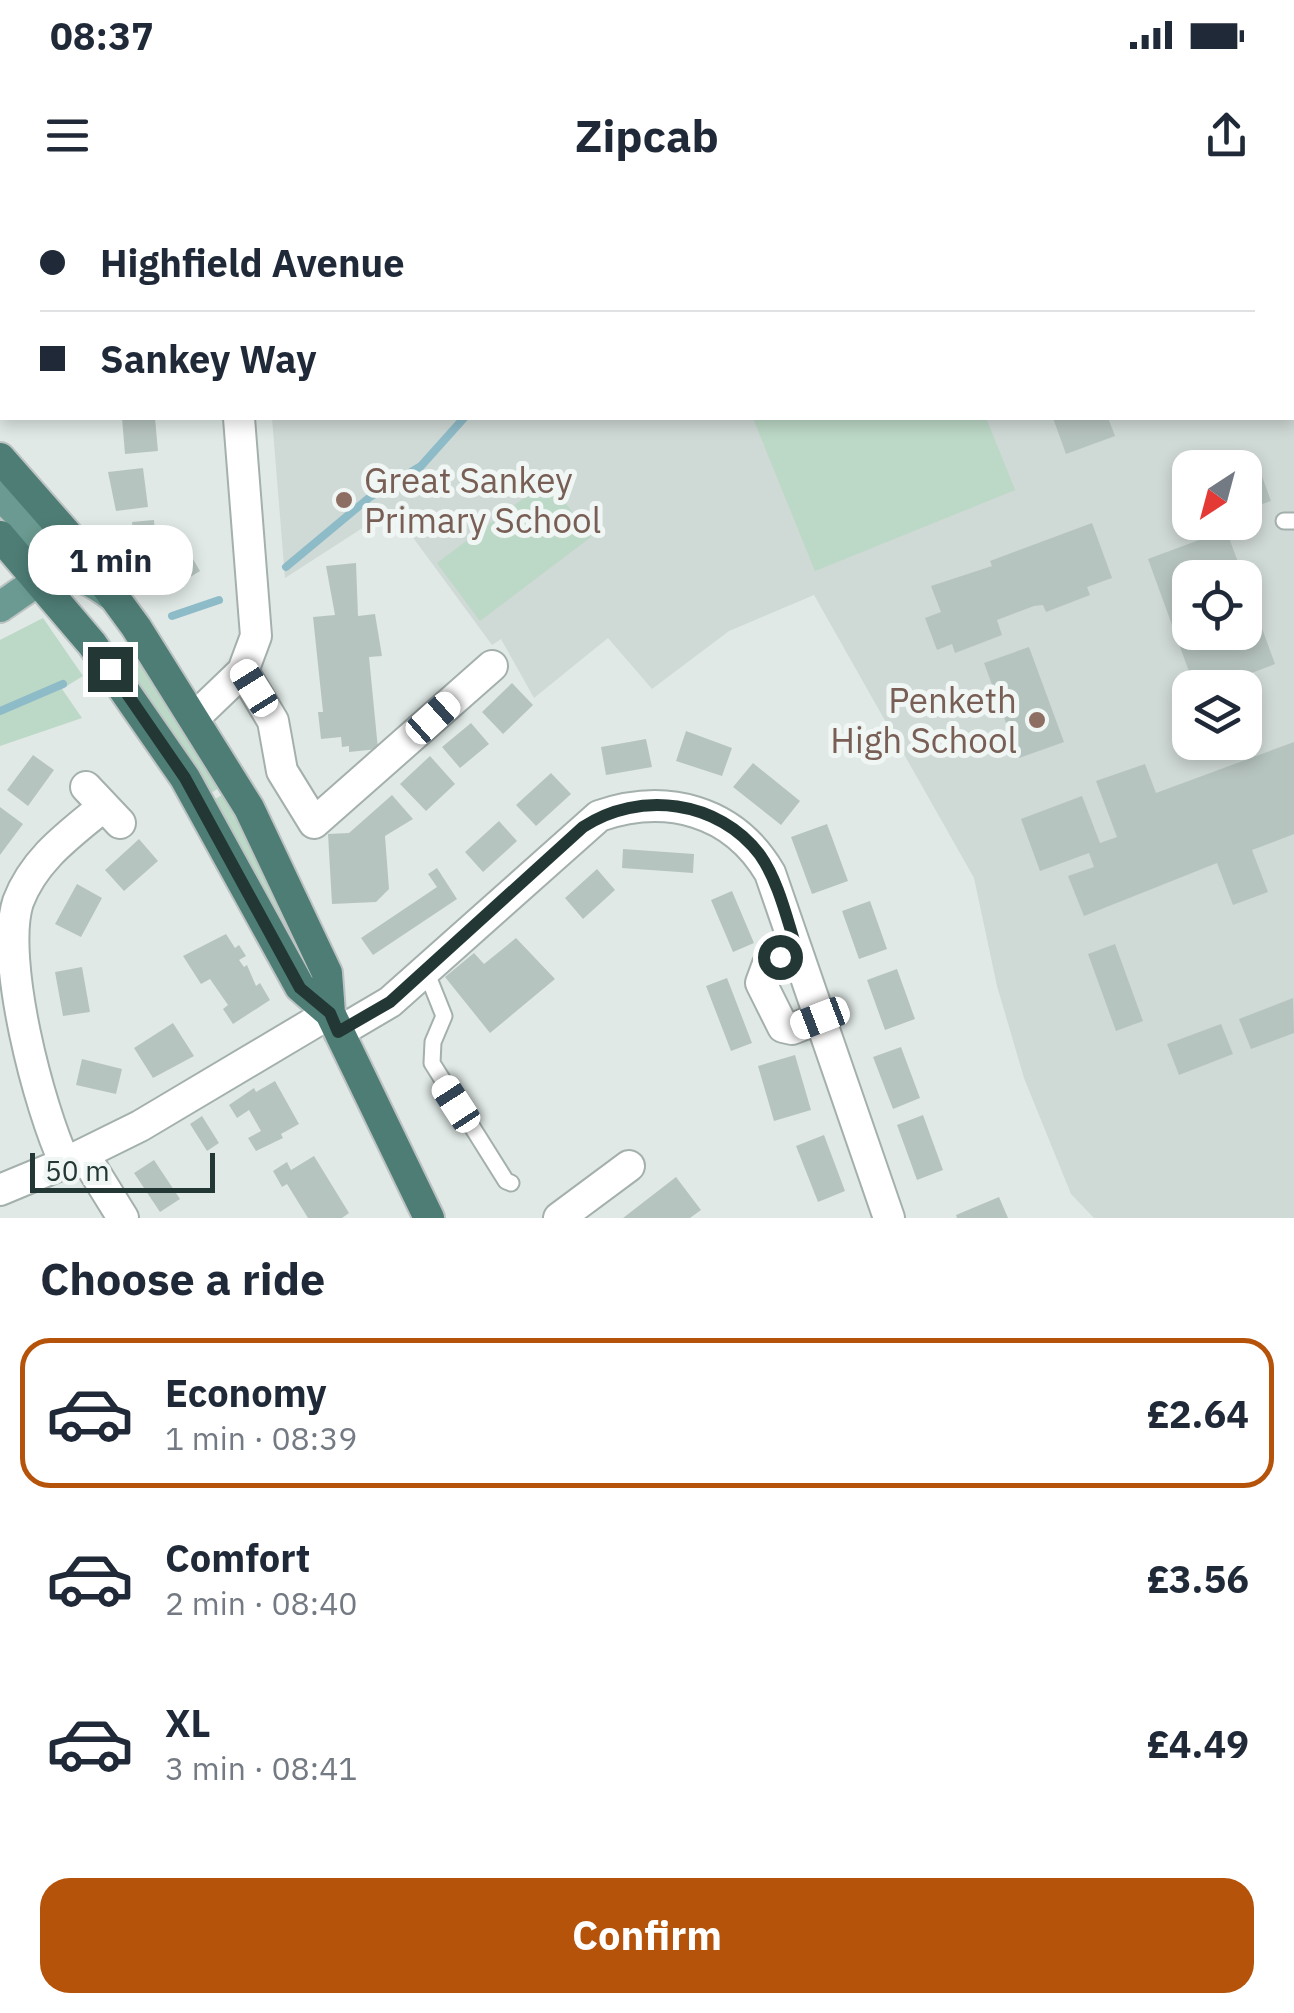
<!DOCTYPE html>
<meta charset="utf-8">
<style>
body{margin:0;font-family:"IBM Plex Sans",sans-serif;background:#f2f2f3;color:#1f2937;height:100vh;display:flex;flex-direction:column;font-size:38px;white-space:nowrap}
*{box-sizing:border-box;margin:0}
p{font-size:32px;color:#747a83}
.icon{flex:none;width:55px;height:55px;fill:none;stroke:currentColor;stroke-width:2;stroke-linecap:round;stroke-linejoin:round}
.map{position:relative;height:1018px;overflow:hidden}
.panel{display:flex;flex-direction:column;background:#fff;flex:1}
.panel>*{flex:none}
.guide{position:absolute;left:0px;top:0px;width:1295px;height:220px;box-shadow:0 5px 15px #0003;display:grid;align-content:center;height:220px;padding:0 40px;background:#fff}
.needle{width:65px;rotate:216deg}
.fabs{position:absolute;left:1172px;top:250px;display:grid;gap:20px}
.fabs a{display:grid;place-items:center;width:90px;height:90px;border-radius:20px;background:#fff;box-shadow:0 5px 15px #0003;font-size:50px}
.scale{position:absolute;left:30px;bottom:25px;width:185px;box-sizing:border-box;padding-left:10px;border:5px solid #233834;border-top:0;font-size:28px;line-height:35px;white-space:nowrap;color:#233834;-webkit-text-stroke:8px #f0f6f4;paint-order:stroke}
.end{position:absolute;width:45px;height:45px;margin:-22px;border:12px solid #233834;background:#fff;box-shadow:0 0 0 5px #fff}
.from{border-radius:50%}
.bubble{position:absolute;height:70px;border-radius:30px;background:#fff;box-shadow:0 5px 15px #0003;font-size:32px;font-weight:800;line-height:70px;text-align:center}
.car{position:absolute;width:30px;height:60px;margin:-30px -15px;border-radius:12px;box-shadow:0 0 8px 2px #0007;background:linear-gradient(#fff 24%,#345 0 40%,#fff 0 76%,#345 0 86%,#fff 0)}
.guide b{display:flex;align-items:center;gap:35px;height:95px;font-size:38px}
.guide b+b{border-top:2px solid #e0e1e3}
.guide i{width:25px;height:25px;background:#1f2937}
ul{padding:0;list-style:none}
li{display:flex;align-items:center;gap:30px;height:150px;margin:0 20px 15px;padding:0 20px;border:5px solid transparent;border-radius:30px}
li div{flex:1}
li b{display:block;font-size:38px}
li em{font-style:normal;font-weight:800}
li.on{border-color:#b45309}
li>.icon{width:90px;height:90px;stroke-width:1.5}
h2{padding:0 40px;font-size:45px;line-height:120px}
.button{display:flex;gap:20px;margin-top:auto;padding:20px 40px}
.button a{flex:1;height:115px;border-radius:30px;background:#b45309;color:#fff;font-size:40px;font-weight:800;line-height:115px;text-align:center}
.status{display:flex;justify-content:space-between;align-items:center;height:70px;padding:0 50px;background:#fff;direction:ltr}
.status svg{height:28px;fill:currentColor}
header{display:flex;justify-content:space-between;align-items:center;height:130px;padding:0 40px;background:#fff;font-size:45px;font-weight:800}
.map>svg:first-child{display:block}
.built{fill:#cfd9d5;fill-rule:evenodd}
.green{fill:#bcd8c6}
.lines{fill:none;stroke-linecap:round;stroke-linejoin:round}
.stream{stroke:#8ebbc8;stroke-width:8}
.building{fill:#b6c4bf}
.service-casing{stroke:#a4b0ad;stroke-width:19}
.minor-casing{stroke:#a4b0ad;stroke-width:34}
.tertiary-casing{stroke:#a4b0ad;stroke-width:34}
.primary-casing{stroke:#bdc3c2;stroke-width:34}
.trunk-casing{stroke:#bdc3c2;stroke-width:34}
.service{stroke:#fff;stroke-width:15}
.minor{stroke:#fff;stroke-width:30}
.tertiary{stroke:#fff;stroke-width:30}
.primary{stroke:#6a9a91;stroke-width:30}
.trunk{stroke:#4e7d76;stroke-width:30}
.route{stroke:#233834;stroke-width:12}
.education-dot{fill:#8d6e63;stroke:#f0f6f4;stroke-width:4}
.labels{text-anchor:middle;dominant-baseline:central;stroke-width:10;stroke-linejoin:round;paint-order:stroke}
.education-label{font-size:35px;fill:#785e54;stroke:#f0f6f4;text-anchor:start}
</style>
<div class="status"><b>08:37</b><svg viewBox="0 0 49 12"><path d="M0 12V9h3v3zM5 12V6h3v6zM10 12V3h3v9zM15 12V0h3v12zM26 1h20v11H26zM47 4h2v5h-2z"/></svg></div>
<header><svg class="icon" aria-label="menu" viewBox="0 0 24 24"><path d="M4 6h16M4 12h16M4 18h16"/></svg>Zipcab<svg class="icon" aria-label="share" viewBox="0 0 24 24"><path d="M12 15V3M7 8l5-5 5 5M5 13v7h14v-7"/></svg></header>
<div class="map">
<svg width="1294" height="1018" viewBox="0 0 1294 1018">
<rect width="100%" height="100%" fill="#e0e9e6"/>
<path class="built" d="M376 0H1294V1018H1094L1071 994 1024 878 997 786 974 678 814 395 729 431 652 489 608 438 534 498 501 439 492 445 392 309 285 378 272 218H1292V2ZM1190 268H1245V322H1190ZM1190 378H1245V432H1190ZM1190 488H1245V542H1190Z"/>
<path class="green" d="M753 218H986L1015 290 815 371Z
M548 280 591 337 480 421 437 363Z
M43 418 83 476 62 489 82 518 0 546V440Z
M136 456 222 586 211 593 124 467Z
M224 594 225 593 314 773 309 776 213 600Z"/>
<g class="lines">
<path class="stream" d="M683 2 686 0
M286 367 370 297 421 266 464 218
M172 416 219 400
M0 511 63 484"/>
</g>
<path class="building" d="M122 218H155L158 251 125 254Z
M1053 218H1108L1115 236 1066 254Z
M1256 260 1271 301 1245 310V268L1237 267Z
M143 268 148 307 116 311 108 272Z
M154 320 156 344 135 346 132 322Z
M1092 323 1112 378 1087 387 1090 395 1046 412 1043 405 1034 406 997 420 1002 435 955 453 952 444 937 450 925 418 941 412 931 386 992 366 990 361Z
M1226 330 1244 378H1190V432H1245V382L1275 464 1212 488H1195L1148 359Z
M191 356 200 371 176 386 167 371Z
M356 363 358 416 375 414 382 456 369 457 378 549 349 552V546L342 547 341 537 321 539 318 512H323L313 417 335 415 326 366Z
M1029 447 1064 542 1019 558 984 463Z
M512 483 533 505 503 534 482 512Z
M471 523 489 544 460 568 442 547Z
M686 531 732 548 722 576 676 561Z
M646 539 652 567 606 575 601 547Z
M1294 542V634L1252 650 1268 692 1233 705 1217 663 1084 716 1068 676 1094 667 1089 653 1040 671 1021 619 1082 596 1100 643 1117 637 1096 581 1145 564 1156 593Z
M33 555 54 570 28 606 7 590Z
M430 556 455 584 426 611 400 584Z
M753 563 800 601 781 625 733 587Z
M551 573 571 594 536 626 516 605Z
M392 595 413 619 385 636 389 689 376 702 332 704 328 634 349 633Z
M0 607 23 624 0 655Z
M499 621 517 641 483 672 465 652Z
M827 624 848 681 812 694 791 637Z
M139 639 158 661 124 691 105 670Z
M623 649 694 654 693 673 622 668Z
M437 668 457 699 373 755 361 738 437 687 428 674Z
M597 669 615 690 583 719 565 698Z
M77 684 102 698 81 737 55 724Z
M732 691 754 743 733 752 711 700Z
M870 701 887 749 859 759 842 711Z
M226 734 235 748 239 745 246 756 239 760 244 767 247 765 256 786 260 783 270 800 233 824 223 809 228 805 210 779 201 784 183 756Z
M516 738 555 779 490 833 445 777 474 753 484 764Z
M1115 744 1143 821 1116 831 1088 754Z
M82 767 90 812 63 816 55 772Z
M897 769 915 819 885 830 867 780Z
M727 778 752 843 731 851 706 786Z
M1293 798 1294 833 1251 849 1239 819Z
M173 823 194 856 153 878 134 848Z
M1221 824 1233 854 1179 875 1167 844Z
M901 847 920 898 893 909 873 857Z
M795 855 811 910 774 921 758 866Z
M82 859 122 869 116 894 76 885Z
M275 881 299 924 281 934 283 938 256 951 248 938 261 931 249 910 237 918 229 905 254 888 256 892Z
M923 915 943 970 917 980 897 925Z
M202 916 219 943 207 951 190 924Z
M824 935 845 991 818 1002 796 946Z
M314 956 349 1013 342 1018H308L287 984 282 987 273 971 287 962 291 970Z
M154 960 180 999 160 1012 134 973Z
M676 977 701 1010 690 1018H623Z
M999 997 1008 1018H957L956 1015Z"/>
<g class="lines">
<g class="service-casing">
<path id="service" d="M424 2V0
M1284 321H1294
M426 771 444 816 433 842 432 863 506 981 511 983"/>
</g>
<g class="minor-casing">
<path id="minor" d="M243 471 273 521 282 571 314 623 492 466
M86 587 120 623
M104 606C70 634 34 659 18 702 0 759 39 908 65 963L140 926 330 813
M797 751 768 764 761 783 783 827 792 829 820 818
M339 832 390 802 599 616C666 593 733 610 770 673L889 1018
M84 955 123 1018
M0 990 65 963
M559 1018 629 966"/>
</g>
<g class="tertiary-casing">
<path id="tertiary" d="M204 0 205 2
M194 518 243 471 256 436 239 218"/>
</g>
<g class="primary-casing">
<path id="primary" d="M0 295C25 321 55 343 38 381
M0 407C44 377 62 357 111 395"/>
</g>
<g class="trunk-casing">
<path id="trunk" d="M0 258 73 341 136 427 249 608 327 773 330 813 429 1018
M0 336 92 444 185 578 300 787 330 813"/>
</g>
<use href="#service" class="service"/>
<use href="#minor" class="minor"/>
<use href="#tertiary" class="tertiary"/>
<use href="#primary" class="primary"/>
<use href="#trunk" class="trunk"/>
</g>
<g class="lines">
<path class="route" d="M110 469 185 578 300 788 330 813 338 832 390 802 583 627C639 590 719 600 760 655 779 682 787 720 797 750L780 757"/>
</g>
<g class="education-dot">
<circle cx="344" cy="300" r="10"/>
<circle cx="1037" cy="520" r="10"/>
</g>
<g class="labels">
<g class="education-label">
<text x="364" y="280">Great Sankey<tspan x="364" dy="40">Primary School</tspan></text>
<text x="1017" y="500" text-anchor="end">Penketh<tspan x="1017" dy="40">High School</tspan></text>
</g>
</g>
</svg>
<div class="fabs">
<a><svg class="needle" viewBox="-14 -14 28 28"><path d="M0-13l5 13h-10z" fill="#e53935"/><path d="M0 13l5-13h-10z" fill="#747a83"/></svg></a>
<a><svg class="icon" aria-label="locate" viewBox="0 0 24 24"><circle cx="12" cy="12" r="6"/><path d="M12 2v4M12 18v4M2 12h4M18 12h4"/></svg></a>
<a><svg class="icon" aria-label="layers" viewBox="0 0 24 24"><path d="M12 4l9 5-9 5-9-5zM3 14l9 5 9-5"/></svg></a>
</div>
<div class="scale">50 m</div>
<i class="end from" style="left:780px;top:757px"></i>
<i class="end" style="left:110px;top:469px"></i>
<div class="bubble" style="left:28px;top:325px;width:165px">1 min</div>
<i class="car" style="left:254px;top:488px;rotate:328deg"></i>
<i class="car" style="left:433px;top:518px;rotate:48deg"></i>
<i class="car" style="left:820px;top:818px;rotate:249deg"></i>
<i class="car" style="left:456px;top:904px;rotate:327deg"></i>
<div class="guide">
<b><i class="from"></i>Highfield Avenue</b>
<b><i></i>Sankey Way</b>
</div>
</div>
<section class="panel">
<h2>Choose a ride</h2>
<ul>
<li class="on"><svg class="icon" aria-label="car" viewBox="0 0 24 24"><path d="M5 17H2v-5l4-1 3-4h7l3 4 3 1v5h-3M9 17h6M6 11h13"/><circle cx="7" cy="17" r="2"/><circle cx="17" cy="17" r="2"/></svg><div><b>Economy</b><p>1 min · 08:39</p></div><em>£2.64</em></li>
<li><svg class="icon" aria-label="car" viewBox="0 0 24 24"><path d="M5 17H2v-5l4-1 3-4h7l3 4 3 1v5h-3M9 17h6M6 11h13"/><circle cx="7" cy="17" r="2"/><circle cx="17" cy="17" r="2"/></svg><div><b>Comfort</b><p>2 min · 08:40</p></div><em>£3.56</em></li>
<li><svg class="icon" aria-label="car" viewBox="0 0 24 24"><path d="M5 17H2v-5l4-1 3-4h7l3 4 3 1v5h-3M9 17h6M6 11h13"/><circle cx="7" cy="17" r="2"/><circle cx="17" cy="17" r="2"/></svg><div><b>XL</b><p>3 min · 08:41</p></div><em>£4.49</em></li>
</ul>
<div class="button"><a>Confirm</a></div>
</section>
